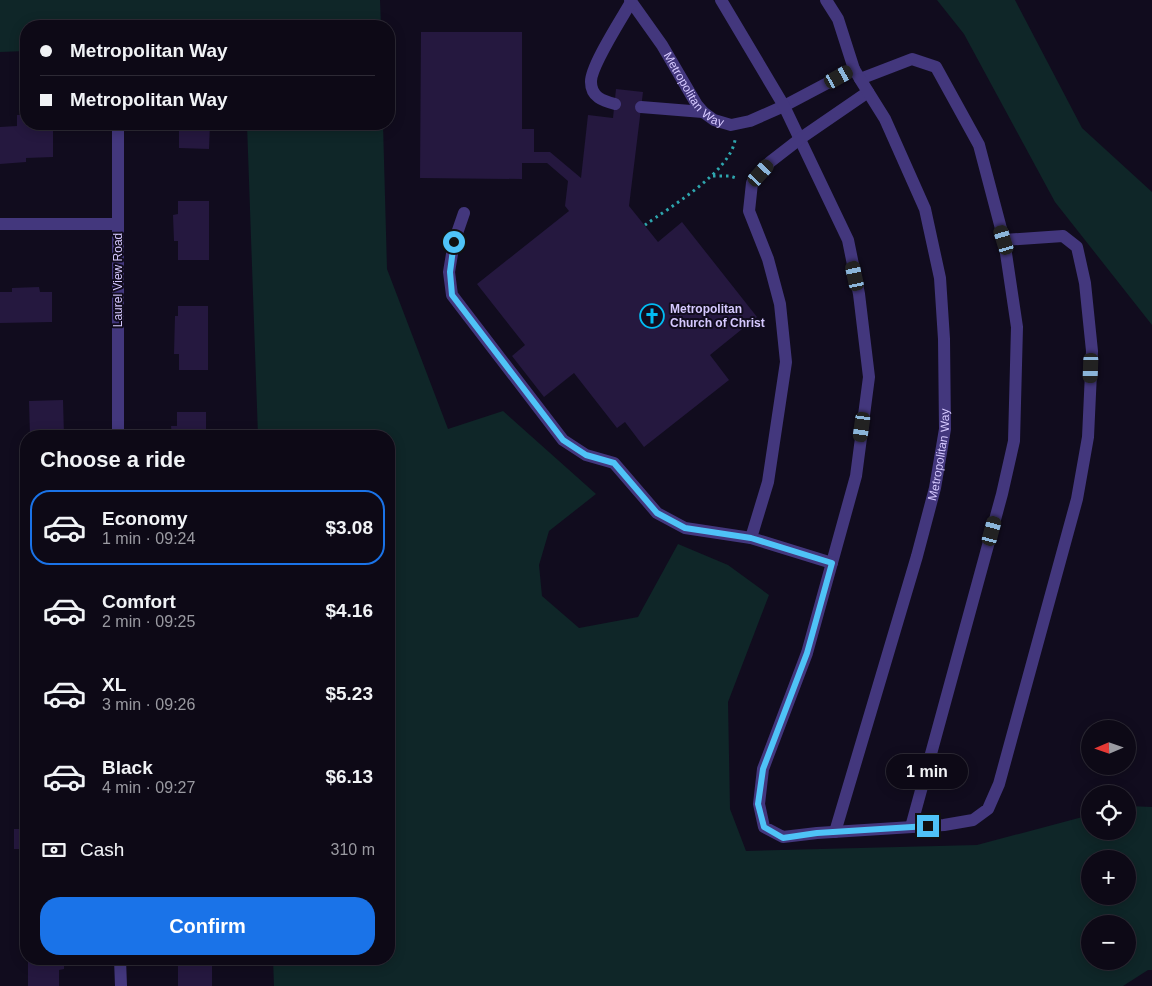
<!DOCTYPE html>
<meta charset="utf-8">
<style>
body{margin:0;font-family:Helvetica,sans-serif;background:#16121f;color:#f1f3f6;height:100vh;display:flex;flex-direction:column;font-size:19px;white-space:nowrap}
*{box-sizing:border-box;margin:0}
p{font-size:16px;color:#9a9aa1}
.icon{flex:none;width:28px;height:28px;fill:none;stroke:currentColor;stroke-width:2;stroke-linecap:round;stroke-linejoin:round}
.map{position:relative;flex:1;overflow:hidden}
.drawer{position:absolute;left:20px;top:430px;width:375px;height:535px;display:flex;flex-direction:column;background:#0d0916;border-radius:20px;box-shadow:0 2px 12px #0003,0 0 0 1px #2d2a35}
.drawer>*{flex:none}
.guide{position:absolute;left:20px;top:20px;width:375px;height:110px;border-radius:20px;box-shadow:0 2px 12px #0003,0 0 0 1px #2d2a35;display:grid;align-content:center;height:110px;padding:0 20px;background:#0d0916}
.needle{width:32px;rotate:268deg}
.fabs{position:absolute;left:1081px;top:720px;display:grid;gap:10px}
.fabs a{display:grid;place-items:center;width:55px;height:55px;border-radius:50%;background:#0d0916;box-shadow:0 2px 12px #0003,0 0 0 1px #2d2a35;font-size:25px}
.end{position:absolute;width:22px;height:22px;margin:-11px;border:6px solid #4fc3f7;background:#111;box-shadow:0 0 0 2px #111}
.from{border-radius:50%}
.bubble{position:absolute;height:35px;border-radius:18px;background:#0d0916;box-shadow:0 2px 12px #0003,0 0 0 1px #2d2a35;font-size:16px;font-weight:800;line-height:35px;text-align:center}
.car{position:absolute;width:15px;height:30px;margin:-15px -8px;border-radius:6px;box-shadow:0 0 4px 1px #0007;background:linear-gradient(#222 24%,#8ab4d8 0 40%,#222 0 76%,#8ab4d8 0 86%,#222 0)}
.guide b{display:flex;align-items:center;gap:18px;height:48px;font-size:19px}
.guide b+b{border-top:1px solid #2d2a35}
.guide i{width:12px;height:12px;background:#f1f3f6}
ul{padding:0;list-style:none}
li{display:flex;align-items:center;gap:15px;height:75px;margin:0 10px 8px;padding:0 10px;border:2px solid transparent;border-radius:20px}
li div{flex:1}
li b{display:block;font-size:19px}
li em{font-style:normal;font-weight:800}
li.active{border-color:#1a73e8}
li>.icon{width:45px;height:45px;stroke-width:1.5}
h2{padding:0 20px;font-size:22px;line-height:60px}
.pay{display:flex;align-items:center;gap:12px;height:55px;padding:0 20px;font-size:19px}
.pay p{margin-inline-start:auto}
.primary-button{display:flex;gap:10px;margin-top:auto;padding:10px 20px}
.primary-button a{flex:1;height:58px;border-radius:20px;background:#1a73e8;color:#fff;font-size:20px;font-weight:800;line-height:58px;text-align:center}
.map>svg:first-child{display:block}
.green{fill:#0f2628;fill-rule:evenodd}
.building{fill:#25183f}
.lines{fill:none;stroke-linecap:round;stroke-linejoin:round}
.path{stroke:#2ea6ae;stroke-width:3;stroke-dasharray:2.5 4;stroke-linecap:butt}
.service{stroke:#43377d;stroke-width:12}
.minor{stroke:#43377d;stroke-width:12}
.route{stroke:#4fc3f7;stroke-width:6}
.labels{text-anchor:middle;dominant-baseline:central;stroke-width:4;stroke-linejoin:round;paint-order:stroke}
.street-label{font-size:12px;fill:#d6c9ff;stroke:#110c1e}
.poi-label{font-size:12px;font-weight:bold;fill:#d6c9ff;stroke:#110c1e;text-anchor:start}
</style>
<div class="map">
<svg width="1152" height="986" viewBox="0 0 1152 986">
<rect width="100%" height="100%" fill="#110c1e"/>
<path class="green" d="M0 0H380L381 26H26V51L0 52Z
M937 0H1015L1082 128 1152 192V325L1055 202 964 34Z
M247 124H383L387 269 448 429 503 411 596 494 549 531 539 565 542 596 579 628 638 617 678 544 728 565 769 595 728 702 730 809 746 851 977 845 1090 815V831H1128V806L1152 807V970H1148L1123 986H274L273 959H389V436H258ZM1090 859H1128V896H1090ZM1090 924H1128V961H1090Z"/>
<path class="building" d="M421 32H522V129H534V152H550L581 178 588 115 613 118 616 89 643 92 629 206 658 242 682 222 757 317 710 355 729 380 644 447 625 422 617 428 574 373 544 397 512 356 525 345 477 284 569 211 565 206 568 181 547 163H522V179L420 178Z
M17 115H26V124H40V131H53V157L26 158V162L0 164V127L17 126Z
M179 124H210L209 149 179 148Z
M178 201H209V260H178V241H174L173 215 178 214Z
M39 287 40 292H52V322L0 323V292H12V288Z
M178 306H208V370H179V354H174L175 316H178Z
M63 400 64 436H30L29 401Z
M177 412H206V433H218V436H172L171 426H177Z
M20 533H26V576H23V557H20Z
M24 669H26V698H24Z
M14 829H26V849H14Z
M28 959H64V969L59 970V986H28Z
M179 959H212V986H178V962H179Z"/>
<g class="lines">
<path class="path" d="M713 176H730L736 178
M645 225C670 207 730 172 735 140"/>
<g class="service">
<path id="s1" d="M630 0 662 45 697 105 703 112 714 120 731 125 750 121 784 106 854 69 838 19 826 0"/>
<path d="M721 0 784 106 848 240 859 294 869 377 856 476 807 653 763 769 759 804 764 827 783 837 817 833 944 825 973 820 988 809 999 784 1077 499 1088 437 1092 351 1085 283 1077 247 1063 236 1004 240 979 145 936 67 912 59 860 79 854 69"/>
<path d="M615 104C603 101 591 97 591 82 590 67 622 18 631 2"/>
<path d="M641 107 703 112"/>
<path d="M464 213 454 242 449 272 452 295 563 440 586 455 614 463 657 513 685 528 751 538"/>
<path d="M832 563 751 538 768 482 786 362 780 304 768 259 749 211 752 183 770 162 801 138 868 92"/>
<path d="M911 827 1002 494 1014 441 1017 327 1004 240"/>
<path id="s2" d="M835 832 917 556 935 488 945 429 944 339 940 278 925 209 885 119 860 79"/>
</g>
<path class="minor" d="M118 124V436
M0 224H118
M120 959 121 986"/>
</g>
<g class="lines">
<path class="route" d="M454 242 450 272 452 295 563 440 586 455 614 463 657 513 685 528 751 538 832 563 807 653 763 769 758 804 764 827 783 838 817 833 928 826"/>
</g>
<defs>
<g id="church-ring" transform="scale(1.25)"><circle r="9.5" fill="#110c1e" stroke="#02bcf3" stroke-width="1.5"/><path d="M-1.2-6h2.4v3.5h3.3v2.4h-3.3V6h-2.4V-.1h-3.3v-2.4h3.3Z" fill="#02bcf3"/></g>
</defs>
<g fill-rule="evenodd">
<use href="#church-ring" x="652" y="316"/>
</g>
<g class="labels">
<g class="street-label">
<text stroke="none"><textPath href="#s1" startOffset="111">Metropolitan Way</textPath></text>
<text transform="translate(118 280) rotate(-90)">Laurel View Road</text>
<text stroke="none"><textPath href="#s2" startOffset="392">Metropolitan Way</textPath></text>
</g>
<g class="poi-label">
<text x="670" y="309">Metropolitan<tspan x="670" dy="14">Church of Christ</tspan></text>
</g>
</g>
</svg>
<div class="fabs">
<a><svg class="needle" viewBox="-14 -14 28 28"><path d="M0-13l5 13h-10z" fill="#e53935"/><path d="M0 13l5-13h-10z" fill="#9a9aa1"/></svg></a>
<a><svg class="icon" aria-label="locate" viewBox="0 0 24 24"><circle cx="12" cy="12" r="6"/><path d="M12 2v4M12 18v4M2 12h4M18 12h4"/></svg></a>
<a>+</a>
<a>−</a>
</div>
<i class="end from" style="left:454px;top:242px"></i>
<i class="end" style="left:928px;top:826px"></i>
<div class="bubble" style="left:886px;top:754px;width:82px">1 min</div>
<i class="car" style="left:839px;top:77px;rotate:61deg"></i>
<i class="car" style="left:761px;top:173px;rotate:42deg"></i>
<i class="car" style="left:1004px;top:240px;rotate:343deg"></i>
<i class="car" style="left:855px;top:276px;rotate:348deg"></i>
<i class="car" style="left:1091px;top:368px;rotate:182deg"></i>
<i class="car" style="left:862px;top:427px;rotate:188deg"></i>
<i class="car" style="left:992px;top:531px;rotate:15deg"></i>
<div class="guide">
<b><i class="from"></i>Metropolitan Way</b>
<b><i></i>Metropolitan Way</b>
</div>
<section class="drawer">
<h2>Choose a ride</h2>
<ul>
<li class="active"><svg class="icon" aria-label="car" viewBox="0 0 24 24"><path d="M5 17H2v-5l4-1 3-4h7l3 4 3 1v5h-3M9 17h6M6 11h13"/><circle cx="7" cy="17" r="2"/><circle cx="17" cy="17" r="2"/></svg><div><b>Economy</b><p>1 min · 09:24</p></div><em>$3.08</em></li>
<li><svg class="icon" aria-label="car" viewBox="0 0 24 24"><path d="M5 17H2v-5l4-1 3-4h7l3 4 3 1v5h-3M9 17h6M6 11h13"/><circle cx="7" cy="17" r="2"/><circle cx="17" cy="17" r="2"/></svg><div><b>Comfort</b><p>2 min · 09:25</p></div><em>$4.16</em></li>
<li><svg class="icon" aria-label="car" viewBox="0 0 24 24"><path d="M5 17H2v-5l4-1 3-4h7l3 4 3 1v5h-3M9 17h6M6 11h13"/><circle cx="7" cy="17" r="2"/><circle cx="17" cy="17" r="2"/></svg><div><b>XL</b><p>3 min · 09:26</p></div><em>$5.23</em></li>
<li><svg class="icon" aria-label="car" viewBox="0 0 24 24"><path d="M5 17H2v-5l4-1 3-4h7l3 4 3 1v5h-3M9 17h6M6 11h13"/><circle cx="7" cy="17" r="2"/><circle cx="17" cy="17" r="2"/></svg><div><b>Black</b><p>4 min · 09:27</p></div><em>$6.13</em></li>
</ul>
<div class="pay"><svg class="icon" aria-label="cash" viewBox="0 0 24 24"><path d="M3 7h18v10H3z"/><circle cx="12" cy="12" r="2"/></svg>Cash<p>310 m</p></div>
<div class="primary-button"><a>Confirm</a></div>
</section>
</div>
